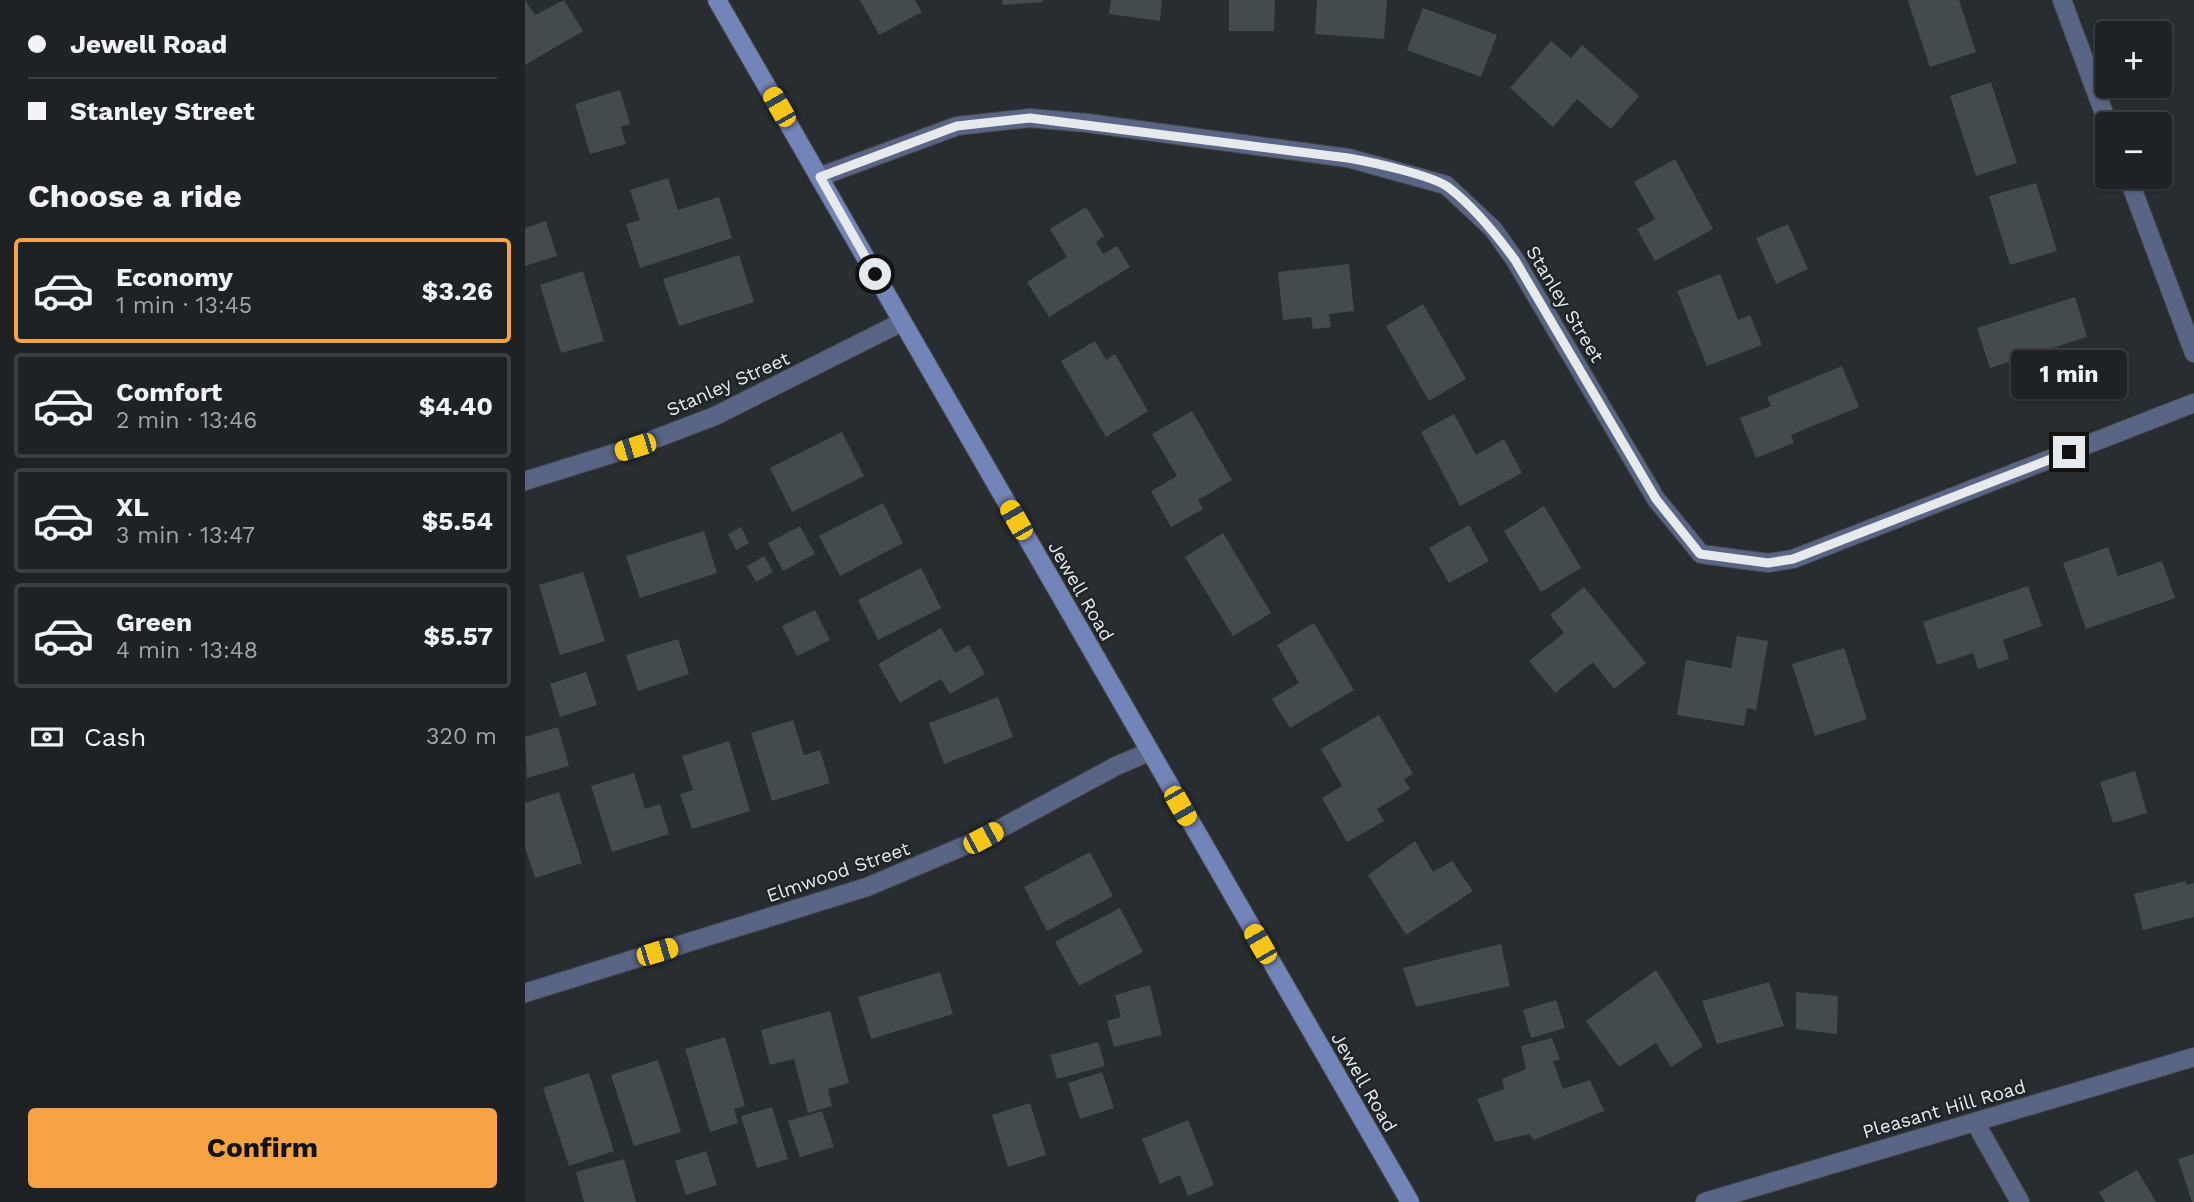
<!DOCTYPE html>
<meta charset="utf-8">
<style>
body{margin:0;font-family:"Work Sans",sans-serif;background:#2b2f32;color:#f1f3f6;height:100vh;display:flex;flex-direction:column;font-size:26px;white-space:nowrap}
*{box-sizing:border-box;margin:0}
p{font-size:23px;color:#a1a4a7}
.icon{flex:none;width:38px;height:38px;fill:none;stroke:currentColor;stroke-width:2;stroke-linecap:round;stroke-linejoin:round}
.map{position:relative;flex:1;overflow:hidden}
.side{display:flex;flex-direction:column;background:#1e2225;width:525px}
.side>*{flex:none}
.hud{display:grid;align-content:center;height:154px;padding:0 28px;background:#1e2225}
.controls{position:absolute;left:1570px;top:21px;display:grid;gap:14px}
.controls a{display:grid;place-items:center;width:77px;height:77px;border-radius:7px;background:#1e2225;box-shadow:0 2px 5px #0004,0 0 0 2px #3c3f42;font-size:35px}
.end{position:absolute;width:32px;height:32px;margin:-16px;border:9px solid #e7eaed;background:#111;box-shadow:0 0 0 4px #111}
.from{border-radius:50%}
.bubble{position:absolute;height:49px;border-radius:7px;background:#1e2225;box-shadow:0 2px 5px #0004,0 0 0 2px #3c3f42;font-size:23px;font-weight:700;line-height:49px;text-align:center}
.car{position:absolute;width:21px;height:42px;margin:-21px -10px;border-radius:9px;box-shadow:0 0 5px 2px #0007;background:linear-gradient(#f5c518 24%,#345 0 40%,#f5c518 0 76%,#345 0 86%,#f5c518 0)}
.hud b{display:flex;align-items:center;gap:24px;height:66px;font-size:26px}
.hud b+b{border-top:2px solid #3c3f42}
.hud i{width:18px;height:18px;background:#f1f3f6}
ul{padding:0;list-style:none}
li{display:flex;align-items:center;gap:21px;height:105px;margin:0 14px 10px;padding:0 14px;border:4px solid #3c3f42;border-radius:7px}
li div{flex:1}
li b{display:block;font-size:26px}
li em{font-style:normal;font-weight:700}
li.selected{border-color:#f5a345}
li>.icon{width:63px;height:63px;stroke-width:1.5}
h2{padding:0 28px;font-size:32px;line-height:84px}
.pay{display:flex;align-items:center;gap:18px;height:77px;padding:0 28px;font-size:26px}
.pay p{margin-inline-start:auto}
.action{display:flex;gap:14px;margin-top:auto;padding:14px 28px}
.action a{flex:1;height:80px;border-radius:7px;background:#f5a345;color:#111;font-size:28px;font-weight:700;line-height:80px;text-align:center}
main{display:flex;flex:1;min-height:0}
.map>svg:first-child{display:block}
.building{fill:#444b4c}
.lines{fill:none;stroke-linecap:round;stroke-linejoin:round}
.street-casing{stroke:#474b4f;stroke-width:20}
.secondary-casing{stroke:#474b4f;stroke-width:20}
.street{stroke:#5a6585;stroke-width:18}
.secondary{stroke:#7284b8;stroke-width:18}
.route{stroke:#e7eaed;stroke-width:9}
.labels{text-anchor:middle;dominant-baseline:central;stroke-width:5;stroke-linejoin:round;paint-order:stroke}
.street-label{font-size:19px;fill:#e7eaed;stroke:#1e2427}
</style>
<main>
<section class="side">
<div class="hud">
<b><i class="from"></i>Jewell Road</b>
<b><i></i>Stanley Street</b>
</div>
<h2>Choose a ride</h2>
<ul>
<li class="selected"><svg class="icon" aria-label="car" viewBox="0 0 24 24"><path d="M5 17H2v-5l4-1 3-4h7l3 4 3 1v5h-3M9 17h6M6 11h13"/><circle cx="7" cy="17" r="2"/><circle cx="17" cy="17" r="2"/></svg><div><b>Economy</b><p>1 min · 13:45</p></div><em>$3.26</em></li>
<li><svg class="icon" aria-label="car" viewBox="0 0 24 24"><path d="M5 17H2v-5l4-1 3-4h7l3 4 3 1v5h-3M9 17h6M6 11h13"/><circle cx="7" cy="17" r="2"/><circle cx="17" cy="17" r="2"/></svg><div><b>Comfort</b><p>2 min · 13:46</p></div><em>$4.40</em></li>
<li><svg class="icon" aria-label="car" viewBox="0 0 24 24"><path d="M5 17H2v-5l4-1 3-4h7l3 4 3 1v5h-3M9 17h6M6 11h13"/><circle cx="7" cy="17" r="2"/><circle cx="17" cy="17" r="2"/></svg><div><b>XL</b><p>3 min · 13:47</p></div><em>$5.54</em></li>
<li><svg class="icon" aria-label="car" viewBox="0 0 24 24"><path d="M5 17H2v-5l4-1 3-4h7l3 4 3 1v5h-3M9 17h6M6 11h13"/><circle cx="7" cy="17" r="2"/><circle cx="17" cy="17" r="2"/></svg><div><b>Green</b><p>4 min · 13:48</p></div><em>$5.57</em></li>
</ul>
<div class="pay"><svg class="icon" aria-label="cash" viewBox="0 0 24 24"><path d="M3 7h18v10H3z"/><circle cx="12" cy="12" r="2"/></svg>Cash<p>320 m</p></div>
<div class="action"><a>Confirm</a></div>
</section>
<div class="map">
<svg width="1669" height="1202" viewBox="0 0 1669 1202">
<rect width="100%" height="100%" fill="#282d31"/>
<path class="building" d="M0 0 10 15 39 0 58 31 0 65Z
M335 0H390L397 12 354 35Z
M477 0H518V2L478 5Z
M586 0H637L635 21 584 14Z
M704 0H750L749 31H704Z
M792 0H862L859 39 790 34Z
M1386 0H1434L1451 52 1405 67 1383 1Z
M898 8 972 35 956 77 882 50Z
M1026 41 1046 58 1057 45 1114 96 1086 129 1052 99 1028 127 985 88Z
M1466 82 1492 163 1451 176 1425 96Z
M95 90 105 124 96 127 101 144 65 154 50 104Z
M1150 159 1188 229 1130 261 1112 229 1130 219 1109 182Z
M143 178 153 210 194 197 207 238 115 268 101 224 115 220 105 190Z
M1511 183 1532 251 1485 265 1464 196Z
M561 207 579 236 571 242 578 254 592 246 605 267 524 317 502 282 542 257 525 229Z
M21 221 32 256 0 266V228Z
M1263 224 1283 269 1251 284 1231 238Z
M214 255 229 302 154 326 138 279Z
M824 264 829 311 804 314 806 327 788 329 786 317 758 320 753 272Z
M58 271 79 341 36 353 15 285Z
M1195 274 1213 320 1225 315 1237 345 1182 366 1152 291Z
M1550 297 1562 337 1465 368 1452 328Z
M898 304 941 379 904 401 861 326Z
M570 341 581 360 590 354 623 411 581 437 536 361Z
M1317 366 1334 407 1266 435 1269 443 1231 458 1215 418 1246 406 1242 397Z
M667 411 707 480 673 500 678 509 646 527 626 491 652 476 627 434Z
M929 414 951 455 979 439 997 473 935 506 896 432Z
M317 432 339 476 267 512 245 468Z
M358 503 378 543 315 576 294 536Z
M1019 506 1056 568 1016 592 979 531Z
M944 525 964 561 924 583 904 548Z
M275 526 290 554 258 571 243 543Z
M216 527 224 543 211 550 203 534Z
M179 531 192 573 115 598 101 556Z
M698 533 746 613 708 636 660 557Z
M1583 547 1593 576 1637 561 1650 598 1561 629 1538 563Z
M239 556 248 572 231 582 222 566Z
M396 568 416 608 353 640 333 600Z
M58 572 80 641 35 655 14 585Z
M1503 586 1517 626 1478 640 1484 659 1453 669 1448 653 1412 665 1398 622Z
M1059 587 1121 663 1089 689 1068 662 1030 693 1004 661 1039 633 1025 615Z
M290 610 305 640 272 656 257 626Z
M789 623 829 690 765 728 747 699 774 683 752 645Z
M416 628 430 653 444 645 460 674 425 694 416 679 375 703 353 664Z
M1212 636 1243 641 1231 710 1222 708 1219 726 1152 715 1161 660 1206 668Z
M153 639 164 674 113 691 101 655Z
M1319 648 1342 719 1290 736 1267 664Z
M61 672 72 705 35 717 25 684Z
M473 697 488 737 419 764 404 723Z
M854 715 888 774 879 779 885 789 852 809 859 821 822 842 797 798 817 786 796 749Z
M268 720 279 755 295 750 305 783 247 801 226 733Z
M33 727 44 766 2 778 0 737Z
M204 741 225 811 167 829 155 794 168 790 157 756Z
M1610 771 1622 813 1588 823 1575 782Z
M109 773 120 809 135 804 144 834 87 852 66 786Z
M34 792 57 863 10 878 0 847V803Z
M890 841 908 872 927 861 948 891 881 935 843 875Z
M565 852 588 896 522 931 499 887Z
M1661 881V885L1669 883V917L1618 930 1609 894Z
M595 908 618 952 554 986 530 942Z
M976 944 985 986 891 1007 878 968Z
M1131 970 1178 1046 1146 1067 1131 1043 1094 1067 1061 1021Z
M415 972 428 1014 346 1039 333 997Z
M1244 982 1259 1026 1192 1044 1177 1001Z
M625 985 637 1035 589 1047 582 1021 596 1017 590 995Z
M1271 992 1313 996 1312 1034 1271 1029Z
M1031 1000 1040 1028 1006 1038 998 1010Z
M305 1011 324 1083 303 1089 307 1106 283 1113 269 1059 245 1065 236 1030Z
M200 1037 220 1106 209 1109 213 1123 185 1132 160 1049Z
M1027 1038 1035 1060 1028 1061 1038 1089 1065 1080 1079 1111 1009 1140 1004 1134 970 1142 952 1099 979 1089 977 1079 1001 1069 996 1046Z
M573 1042 580 1066 532 1079 525 1055Z
M133 1060 156 1132 109 1146 86 1075Z
M577 1072 589 1108 555 1119 543 1083Z
M64 1073 89 1151 44 1166 18 1088Z
M505 1103 521 1155 483 1167 467 1115Z
M247 1107 263 1159 232 1168 216 1116Z
M297 1111 309 1147 275 1157 263 1121Z
M663 1120 689 1185 663 1196 655 1175 635 1184 617 1139Z
M181 1151 192 1185 161 1195 150 1161Z
M1669 1154V1202H1667L1653 1159Z
M99 1159 111 1202H59L51 1172Z
M1612 1170 1631 1202H1580L1574 1192Z"/>
<g class="lines">
<g class="street-casing">
<path id="street" d="M1537 0 1583 124
M294 177 432 126 505 118 562 123 823 158 921 185 968 229 990 260 1131 499 1176 554 1243 563 1268 559 1669 403
M1603 177 1669 353
M0 481 109 447 190 416 377 322
M0 993 342 887 458 838 591 766 624 752
M1450 1122 1495 1202
M1180 1202 1669 1057"/>
</g>
<g class="secondary-casing">
<path id="secondary" d="M192 0 885 1202"/>
</g>
<use href="#street" class="street"/>
<use href="#secondary" class="secondary"/>
</g>
<g class="lines">
<path class="route" d="M350 274 295 177 432 126 505 118 823 158C846 162 906 175 923 187 949 207 971 234 990 260L1131 499 1175 554 1243 563 1268 559 1544 452"/>
</g>
<g class="labels">
<g class="street-label">
<text transform="translate(1040 304) rotate(59)">Stanley Street</text>
<text transform="translate(203 384) rotate(-24)">Stanley Street</text>
<text transform="translate(556 591) rotate(60)">Jewell Road</text>
<text transform="translate(313 872) rotate(-19)">Elmwood Street</text>
<text transform="translate(839 1082) rotate(60)">Jewell Road</text>
<text transform="translate(1419 1109) rotate(-16)">Pleasant Hill Road</text>
</g>
</g>
</svg>
<div class="controls">
<a>+</a>
<a>−</a>
</div>
<i class="end from" style="left:350px;top:274px"></i>
<i class="end" style="left:1544px;top:452px"></i>
<div class="bubble" style="left:1486px;top:350px;width:116px">1 min</div>
<i class="car" style="left:254px;top:107px;rotate:330deg"></i>
<i class="car" style="left:110px;top:447px;rotate:253deg"></i>
<i class="car" style="left:491px;top:520px;rotate:330deg"></i>
<i class="car" style="left:655px;top:806px;rotate:150deg"></i>
<i class="car" style="left:458px;top:838px;rotate:62deg"></i>
<i class="car" style="left:735px;top:944px;rotate:330deg"></i>
<i class="car" style="left:132px;top:952px;rotate:73deg"></i>
</div>
</main>
